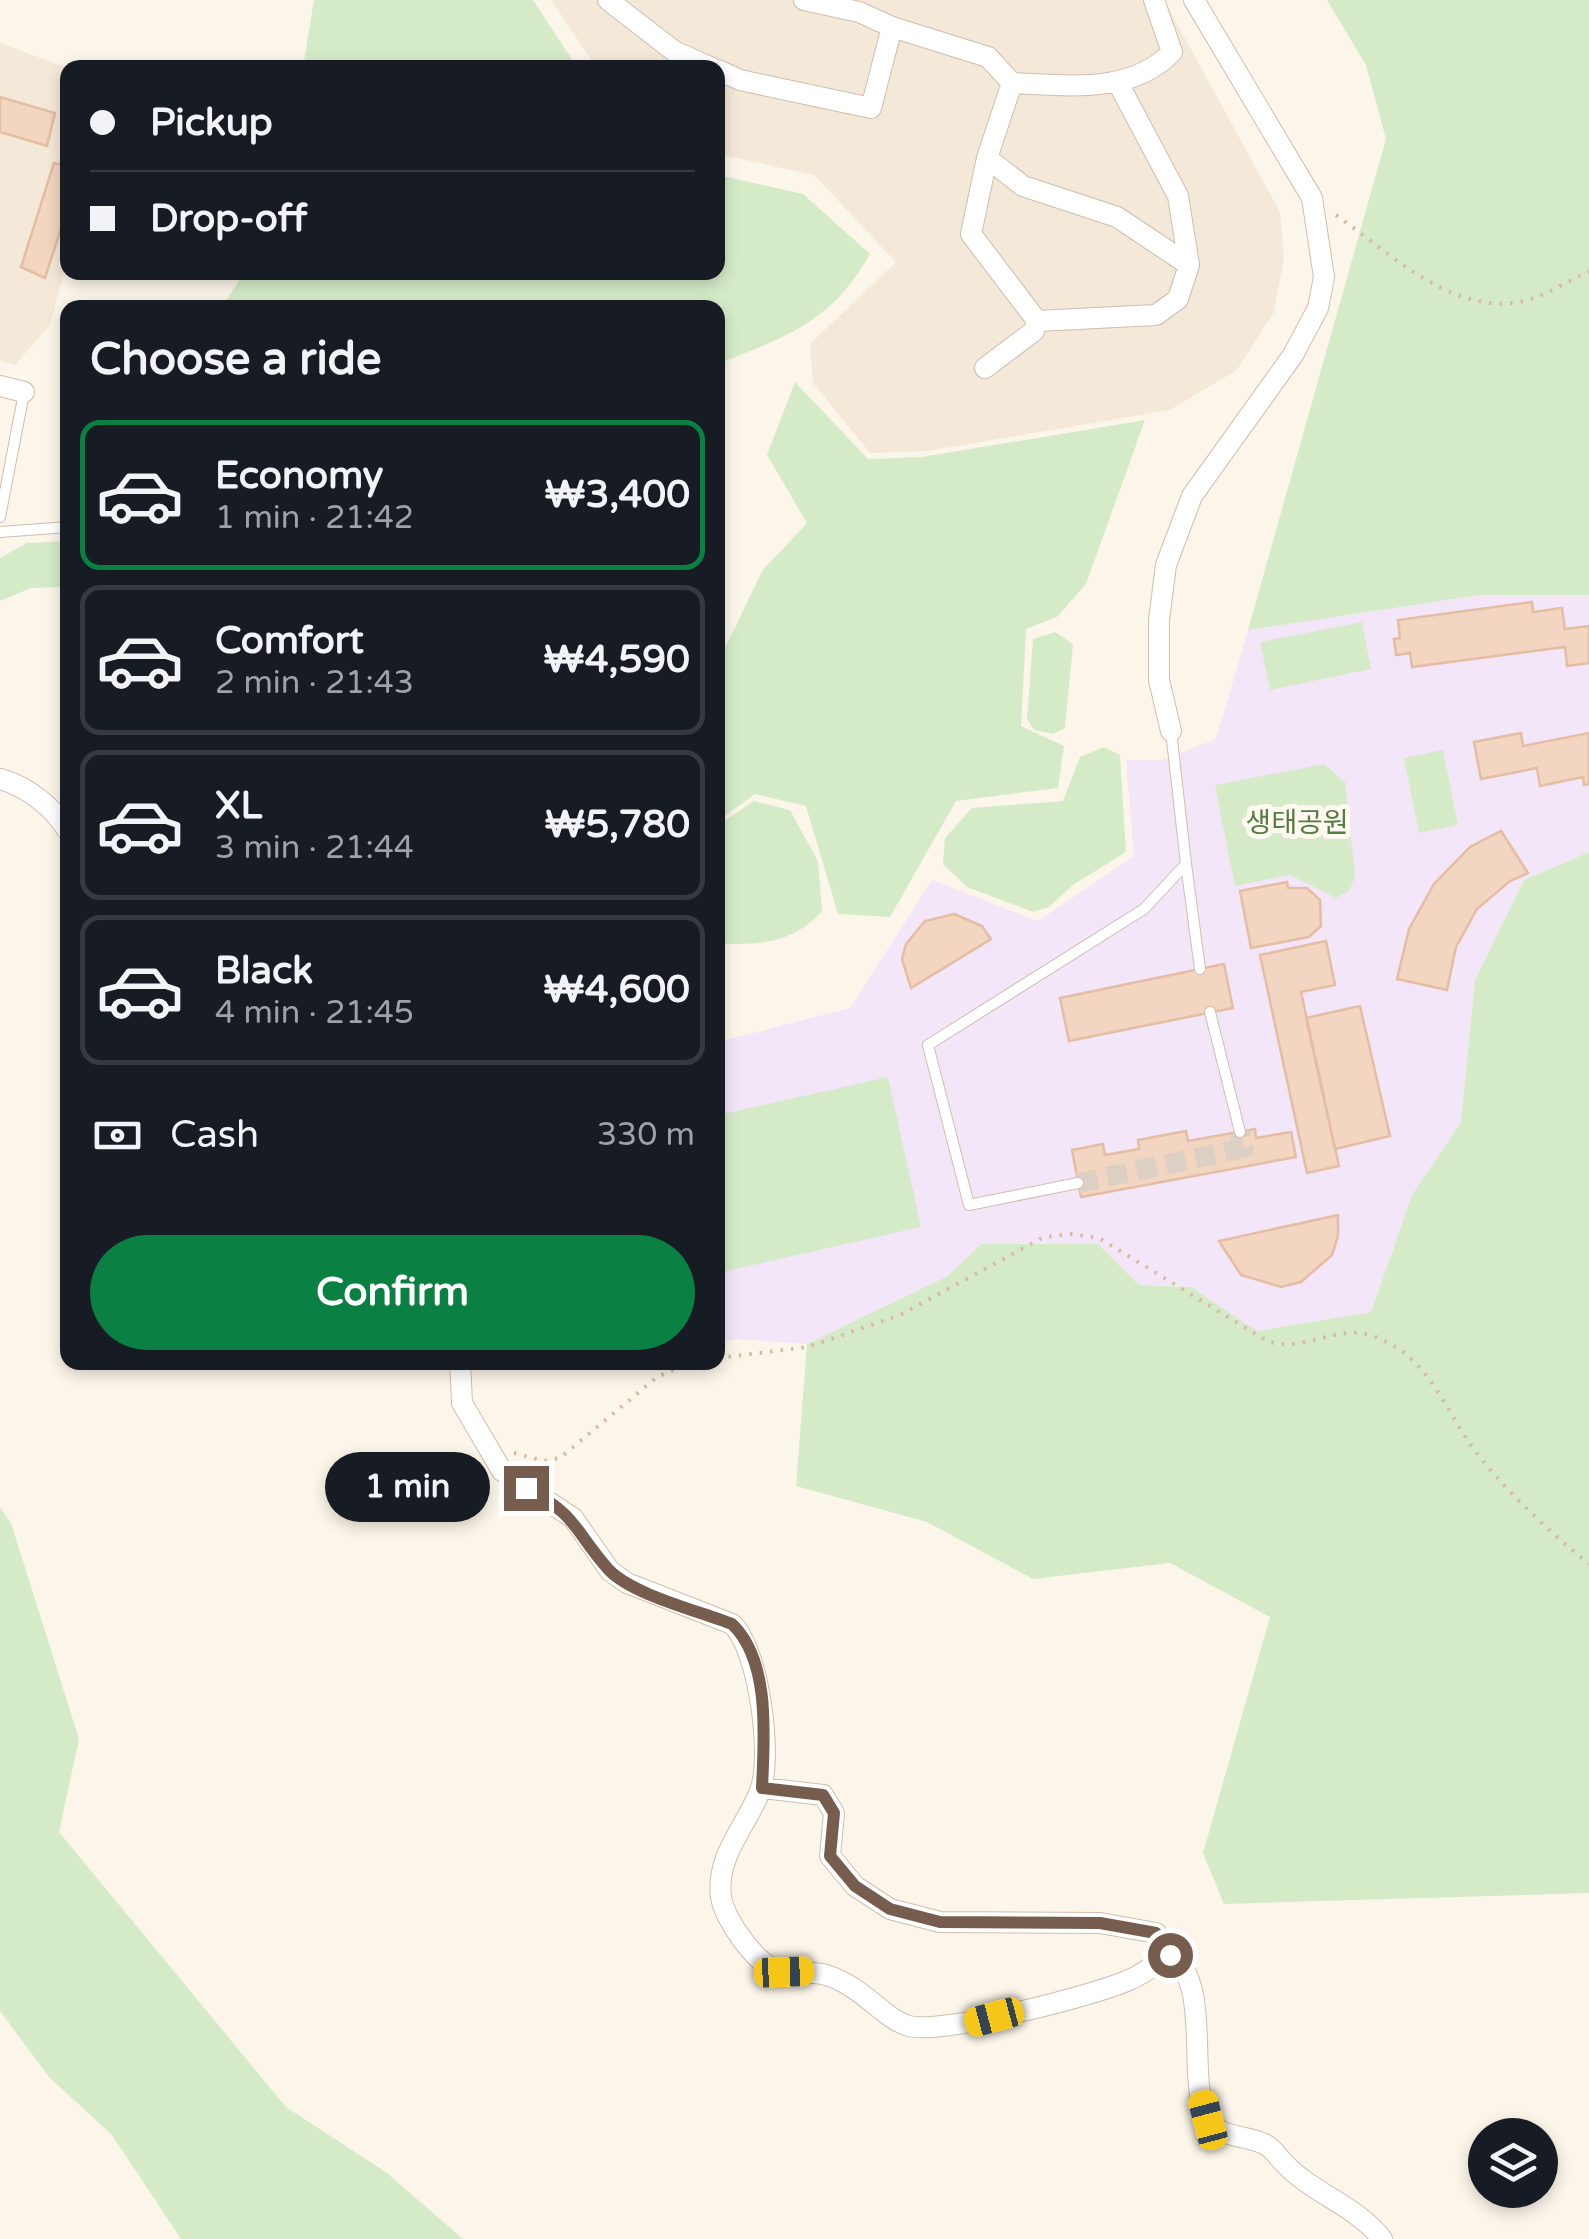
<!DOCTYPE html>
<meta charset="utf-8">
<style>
body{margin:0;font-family:"Varela Round","Noto Sans KR",sans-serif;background:#242831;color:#f1f3f6;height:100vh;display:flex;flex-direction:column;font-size:38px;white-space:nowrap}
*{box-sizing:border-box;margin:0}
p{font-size:32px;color:#9ea1a6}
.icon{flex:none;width:55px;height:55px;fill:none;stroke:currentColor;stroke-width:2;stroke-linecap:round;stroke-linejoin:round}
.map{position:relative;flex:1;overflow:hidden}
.sheet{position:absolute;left:60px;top:300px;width:665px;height:1070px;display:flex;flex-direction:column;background:#171b24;border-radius:20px;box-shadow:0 5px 15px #0003}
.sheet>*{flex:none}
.hud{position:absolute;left:60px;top:60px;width:665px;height:220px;border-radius:20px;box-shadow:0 5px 15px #0003;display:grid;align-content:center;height:220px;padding:0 30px;background:#171b24}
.fabs{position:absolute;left:1468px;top:2118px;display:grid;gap:20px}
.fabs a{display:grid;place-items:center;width:90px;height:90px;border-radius:50%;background:#171b24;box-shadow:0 5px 15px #0003;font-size:50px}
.end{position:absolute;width:45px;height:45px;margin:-22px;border:12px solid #775d4d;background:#fff;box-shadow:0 0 0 5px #fff}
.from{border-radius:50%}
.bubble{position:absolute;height:70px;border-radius:35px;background:#171b24;box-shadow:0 5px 15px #0003;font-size:32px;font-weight:800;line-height:70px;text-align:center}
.car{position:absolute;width:30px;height:60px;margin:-30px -15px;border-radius:12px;box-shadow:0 0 8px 2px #0007;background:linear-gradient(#f5c518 24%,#345 0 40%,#f5c518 0 76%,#345 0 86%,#f5c518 0)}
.hud b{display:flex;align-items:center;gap:35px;height:95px;font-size:38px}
.hud b+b{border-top:2px solid #363941}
.hud i{width:25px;height:25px;background:#f1f3f6}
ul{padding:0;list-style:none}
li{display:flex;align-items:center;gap:30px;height:150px;margin:0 20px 15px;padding:0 10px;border:5px solid #363941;border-radius:20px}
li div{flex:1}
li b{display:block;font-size:38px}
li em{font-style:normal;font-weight:800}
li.selected{border-color:#0b8043}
li>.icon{width:90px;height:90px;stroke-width:1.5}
h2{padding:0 30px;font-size:45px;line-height:120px}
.pay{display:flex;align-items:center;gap:25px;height:110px;padding:0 30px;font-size:38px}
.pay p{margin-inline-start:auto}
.button{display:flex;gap:20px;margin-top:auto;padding:20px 30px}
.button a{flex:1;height:115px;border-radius:60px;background:#0b8043;color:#fff;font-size:40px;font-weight:800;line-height:115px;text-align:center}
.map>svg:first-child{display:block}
.residential{fill:#f4e8d8}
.education{fill:#f3e6f9}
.green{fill:#d5ebc8}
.building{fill:#f2d6c2;stroke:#e4bda2;stroke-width:2.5}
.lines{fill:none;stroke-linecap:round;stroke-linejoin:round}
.street-tunnel{stroke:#dbd0c3;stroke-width:20;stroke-dasharray:20 10;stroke-linecap:butt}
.lane-casing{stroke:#cfbeaf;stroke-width:12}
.street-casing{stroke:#cfbeaf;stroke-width:22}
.path{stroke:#d7b9a4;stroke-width:4;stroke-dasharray:2.5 8;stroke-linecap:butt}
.lane{stroke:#fff;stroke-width:10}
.street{stroke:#fff;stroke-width:20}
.route{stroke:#775d4d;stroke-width:12}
.labels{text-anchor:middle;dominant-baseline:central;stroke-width:10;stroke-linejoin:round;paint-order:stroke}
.park-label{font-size:28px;fill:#547d44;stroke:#fffaf1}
</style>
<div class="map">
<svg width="1589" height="2239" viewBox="0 0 1589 2239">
<rect width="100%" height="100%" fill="#fcf6ea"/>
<path class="residential" d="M551 0H1164L1280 212 1284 258 1274 312 1237 370 1170 410 927 451 870 453 813 383 810 344 896 262 814 175 718 154V68L596 67Z
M0 43 68 68 67 260 50 325 15 365 0 361Z"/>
<path class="education" d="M1589 593V852L1524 880 1475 980 1461 1122 1412 1195 1371 1312 1257 1331 1191 1287 1139 1285 1098 1244H982L949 1276 807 1344 733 1339 718 1343V1042L850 1008 932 880 1038 921 1134 856 1126 760H1162L1216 739 1248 630 1480 595Z"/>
<path class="green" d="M314 0H533L577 67H303Z
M1327 0H1589V595H1480L1248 630 1386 139 1366 65Z
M718 175 803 194 870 254C830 324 788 335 718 364V308L222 307 244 273 718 272Z
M795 382 868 459 922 457 1145 420 1086 584 1057 617 1026 629 1021 726 1064 746 1058 788 956 801 890 917 838 914 806 806 755 794 718 821V663L762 571 807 523 767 455Z
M67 541V587L31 588 0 601V558L27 543Z
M1362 622 1371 669 1270 690 1260 642Z
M1055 632 1073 644 1065 728 1053 734 1034 730 1027 719 1033 639Z
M1104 747 1120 755 1126 852 1073 885 1049 907 1033 912 967 887 943 864 945 838 972 808 1063 801 1080 757Z
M1443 750 1458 825 1419 833 1404 758Z
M1324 764 1345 782 1355 875 1350 890 1336 898 1290 875 1235 886 1215 785Z
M754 801 790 810 818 861 822 911C794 943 758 946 718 943V825Z
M1589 852V1893L1224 1904 1203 1853 1270 1617 1170 1563 1033 1579 927 1522 796 1486 807 1344 948 1276 981 1244H1098L1139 1285 1191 1287 1257 1331 1371 1312 1412 1195 1461 1122 1475 980 1524 880Z
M888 1077 921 1227 718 1273V1115Z
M0 1507 11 1523 79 1739 59 1832 286 2107 387 2173 463 2239H181L112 2135 49 2077 0 2011Z"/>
<path class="building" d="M0 97 55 113 47 146 0 132Z
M54 163 68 166V207L45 278 21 267Z
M1532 602 1533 612 1562 608 1565 629 1589 626V663L1567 666 1565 647 1412 667 1410 653 1396 655 1394 639 1400 638 1398 620Z
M1521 733 1523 746 1589 733V784L1584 785 1583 777 1540 786 1537 768 1481 779 1474 742Z
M1501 831 1528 873 1510 881 1477 909 1456 947 1447 990 1397 979 1409 929 1434 884 1470 847Z
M1287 882 1288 888H1307L1320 900 1321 926 1309 937 1251 948 1240 891Z
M954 914 982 926 991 939 911 988 902 959 906 944 925 921Z
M1326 941 1335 985 1301 992 1339 1166 1307 1173 1260 955Z
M1224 964 1233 1008 1069 1041 1060 998Z
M1360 1006 1390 1136 1335 1149 1306 1018Z
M1255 1129 1256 1138 1291 1132 1296 1157 1081 1197 1072 1150 1103 1144 1105 1155 1139 1149 1138 1140 1186 1131 1188 1141Z
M1338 1215V1236L1332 1255 1301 1282 1281 1287 1241 1275 1219 1241Z"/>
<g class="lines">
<path class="street-tunnel" d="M1078 1183 1244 1148 1240 1132"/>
<g class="lane-casing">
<path id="lane" d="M0 517 24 393
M0 532 68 527
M1186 864 1200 969
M1210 1012 1240 1132
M66 1122 68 1123
M1078 1183 969 1205 928 1045 1144 909 1186 864 1171 731"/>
</g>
<g class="street-casing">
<path id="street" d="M608 0 674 51 712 68
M804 0 859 12 892 27 988 57 1012 83C1066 85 1131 95 1172 52L1154 0
M718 70 740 80 871 108 892 27
M1012 83 987 158 971 234 1037 321 1156 315 1178 299 1189 265 1178 196 1118 83
M987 158 1023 186 1117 217 1189 265
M985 368 1034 331 1037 321
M0 386 24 392
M1171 731 1159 680V620L1166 565 1192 496 1293 355 1318 308 1324 277 1312 198 1194 0
M0 779C27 786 54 808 68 831
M460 1362 462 1403 502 1471 573 1518 610 1571 627 1583 732 1624C759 1649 773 1757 760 1791 746 1827 716 1855 721 1897 724 1919 758 1968 781 1972 796 1975 811 1970 826 1975 863 1986 883 2019 909 2026 940 2035 1098 1995 1131 1979 1145 1973 1157 1963 1170 1955 1213 1983 1186 2077 1207 2118 1218 2138 1244 2135 1262 2143 1274 2148 1276 2155 1284 2163 1313 2194 1357 2206 1382 2239
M762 1788 823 1795 834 1813 830 1856 855 1886 890 1909 940 1922 1100 1923 1156 1933 1170 1955"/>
</g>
<path class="path" d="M1336 215C1387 251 1445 309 1511 303 1540 301 1563 282 1589 272
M718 1358 808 1347 900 1315 1044 1237 1071 1234 1099 1238 1267 1341C1303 1354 1337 1323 1373 1336 1434 1358 1445 1416 1483 1461 1514 1499 1551 1533 1589 1564
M514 1453 544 1461 560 1458 657 1377 691 1362"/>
<use href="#lane" class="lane"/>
<use href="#street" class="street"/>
</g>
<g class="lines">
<path class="route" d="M526 1488C579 1516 574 1531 609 1570 633 1595 699 1611 732 1624 771 1661 764 1739 762 1788L823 1795 834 1813 830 1856 855 1886 890 1909 940 1922 1100 1923 1156 1933 1170 1955"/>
</g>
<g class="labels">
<g class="park-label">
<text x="1297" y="823">생태공원</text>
</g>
</g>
</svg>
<div class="fabs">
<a><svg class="icon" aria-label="layers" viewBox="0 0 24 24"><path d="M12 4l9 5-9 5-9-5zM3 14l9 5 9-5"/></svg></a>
</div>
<i class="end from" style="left:1170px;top:1955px"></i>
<i class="end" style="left:526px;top:1488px"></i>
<div class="bubble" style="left:325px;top:1452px;width:165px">1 min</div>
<i class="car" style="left:784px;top:1972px;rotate:88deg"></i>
<i class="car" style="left:994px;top:2017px;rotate:255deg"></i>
<i class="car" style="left:1208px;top:2120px;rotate:345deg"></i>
<div class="hud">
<b><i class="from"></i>Pickup</b>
<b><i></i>Drop-off</b>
</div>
<section class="sheet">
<h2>Choose a ride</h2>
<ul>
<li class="selected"><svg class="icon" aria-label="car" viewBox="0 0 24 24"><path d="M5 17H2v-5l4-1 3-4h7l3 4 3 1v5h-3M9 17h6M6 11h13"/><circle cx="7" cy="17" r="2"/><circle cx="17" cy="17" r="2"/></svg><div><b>Economy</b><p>1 min · 21:42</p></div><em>₩3,400</em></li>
<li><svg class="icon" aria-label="car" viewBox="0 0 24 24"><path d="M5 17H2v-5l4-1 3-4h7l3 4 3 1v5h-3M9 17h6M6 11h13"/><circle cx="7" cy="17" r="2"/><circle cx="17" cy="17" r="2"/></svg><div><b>Comfort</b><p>2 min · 21:43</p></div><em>₩4,590</em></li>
<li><svg class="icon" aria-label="car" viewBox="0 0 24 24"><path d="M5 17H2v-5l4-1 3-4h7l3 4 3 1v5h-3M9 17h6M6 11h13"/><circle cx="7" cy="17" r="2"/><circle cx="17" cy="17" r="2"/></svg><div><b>XL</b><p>3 min · 21:44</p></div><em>₩5,780</em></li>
<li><svg class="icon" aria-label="car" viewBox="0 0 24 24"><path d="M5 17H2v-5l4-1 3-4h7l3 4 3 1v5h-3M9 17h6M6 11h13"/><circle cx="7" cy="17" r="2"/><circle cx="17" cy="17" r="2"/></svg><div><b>Black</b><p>4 min · 21:45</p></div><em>₩4,600</em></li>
</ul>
<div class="pay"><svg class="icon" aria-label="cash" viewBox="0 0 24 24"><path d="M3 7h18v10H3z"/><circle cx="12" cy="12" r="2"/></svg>Cash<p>330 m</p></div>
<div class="button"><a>Confirm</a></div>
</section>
</div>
